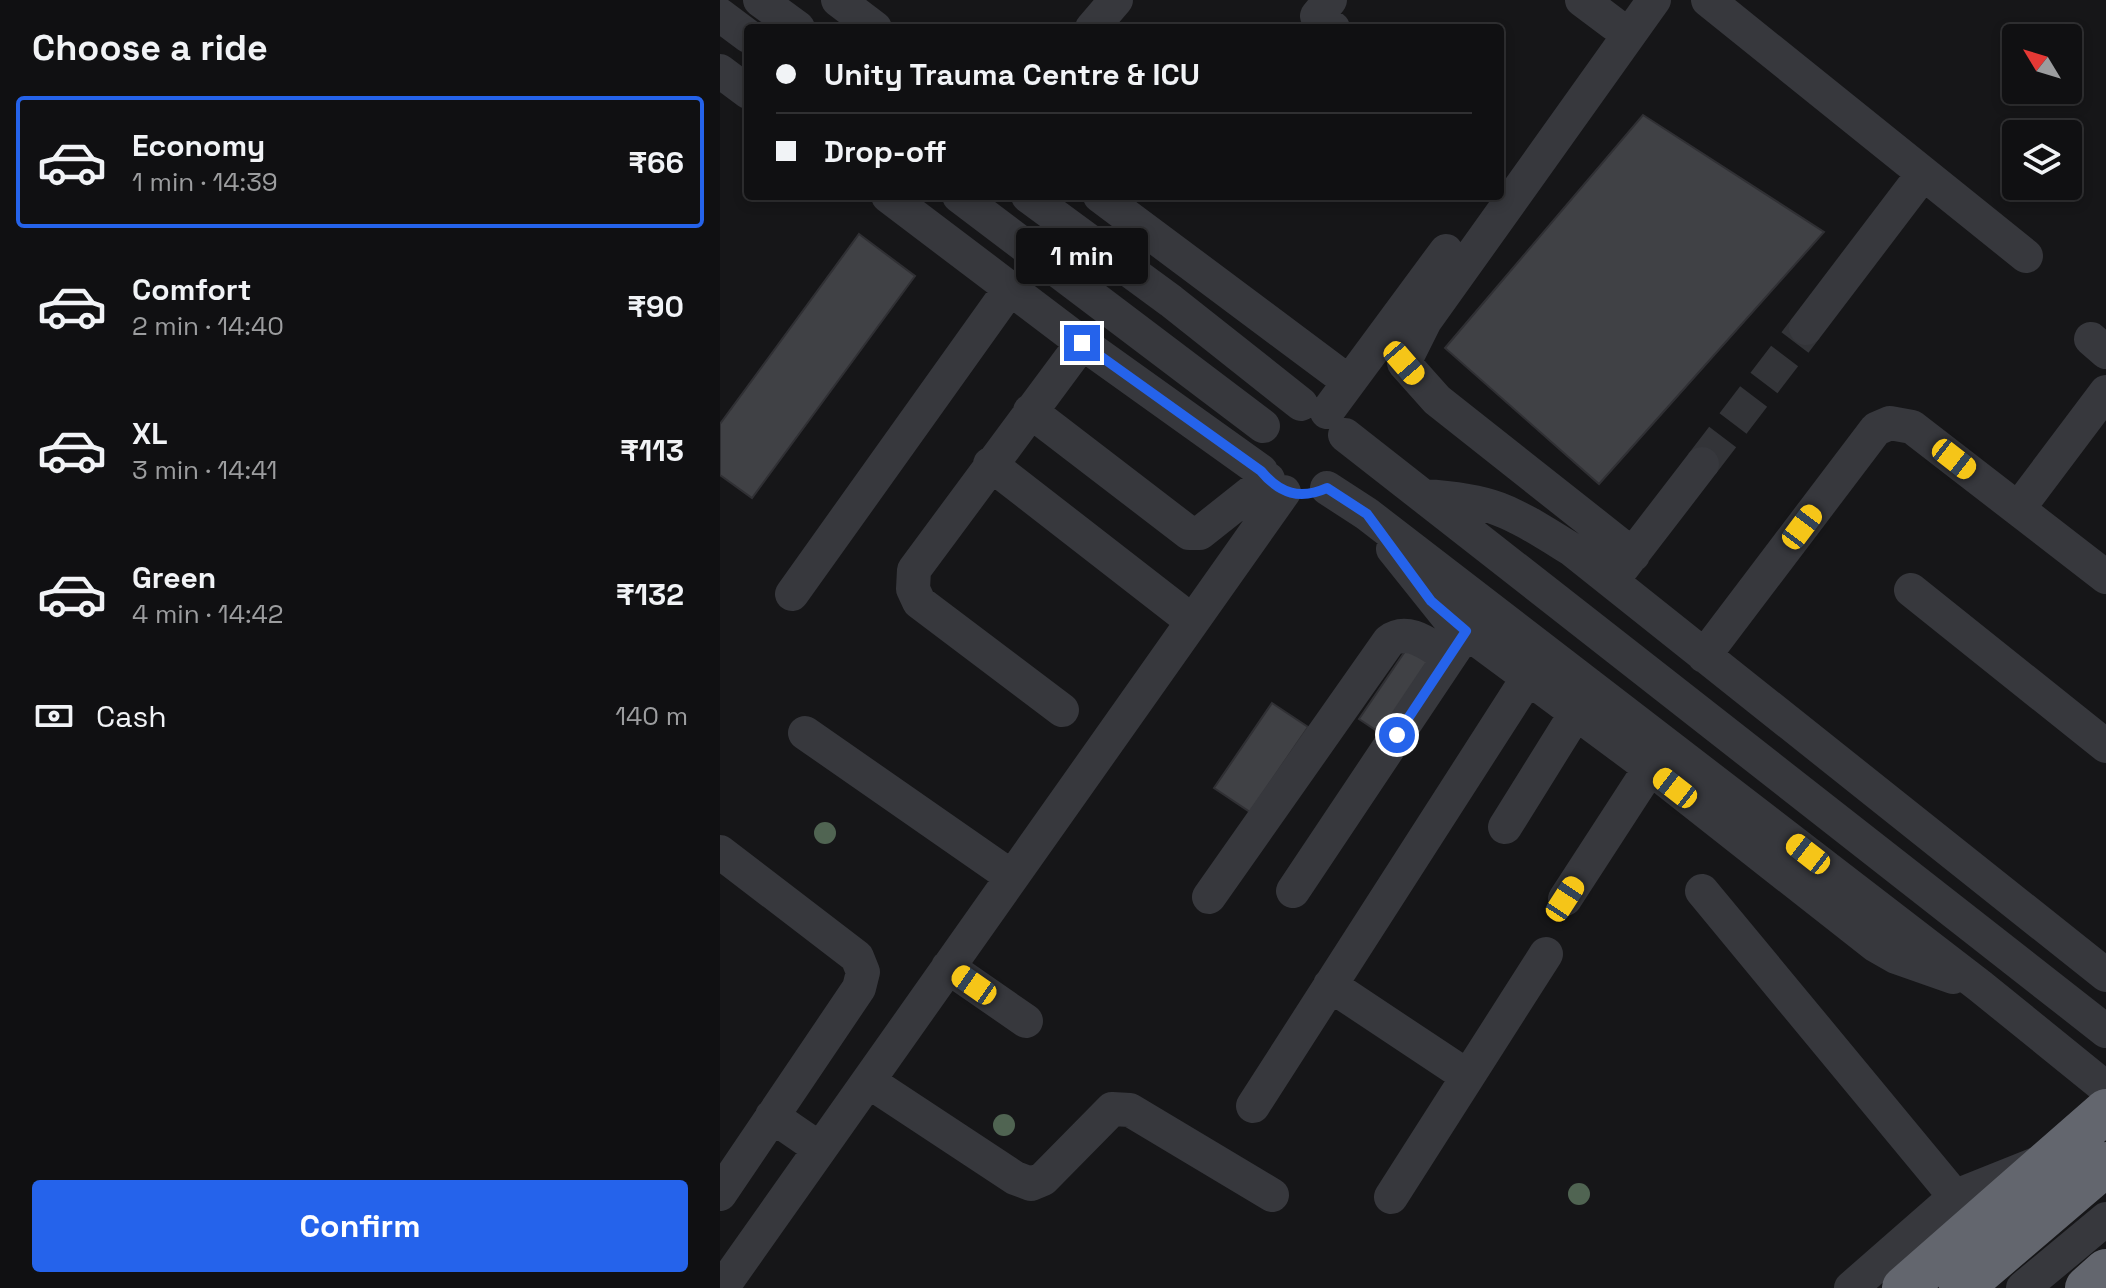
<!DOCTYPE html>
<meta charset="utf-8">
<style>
body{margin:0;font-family:"Space Grotesk",sans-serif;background:#1e1e20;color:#f1f3f6;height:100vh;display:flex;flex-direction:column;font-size:30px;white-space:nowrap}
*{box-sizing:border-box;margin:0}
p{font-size:26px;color:#9c9d9f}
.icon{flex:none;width:44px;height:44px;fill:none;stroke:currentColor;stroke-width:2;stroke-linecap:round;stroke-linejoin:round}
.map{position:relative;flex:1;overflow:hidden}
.side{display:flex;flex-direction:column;background:#101012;width:720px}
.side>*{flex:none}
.top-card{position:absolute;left:24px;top:24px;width:760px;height:176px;border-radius:8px;box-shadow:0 4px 12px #0003,0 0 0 2px #303032;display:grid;align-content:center;height:176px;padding:0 32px;background:#101012}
.needle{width:52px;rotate:308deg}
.fabs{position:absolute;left:1282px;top:24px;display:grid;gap:16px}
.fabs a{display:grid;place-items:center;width:80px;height:80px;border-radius:8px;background:#101012;box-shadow:0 4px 12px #0003,0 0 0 2px #303032;font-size:40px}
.end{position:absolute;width:36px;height:36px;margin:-18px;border:10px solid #2563eb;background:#fff;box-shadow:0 0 0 4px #fff}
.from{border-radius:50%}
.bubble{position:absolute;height:56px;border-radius:8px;background:#101012;box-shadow:0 4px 12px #0003,0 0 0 2px #303032;font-size:26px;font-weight:800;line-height:56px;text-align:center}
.car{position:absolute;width:24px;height:48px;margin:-24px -12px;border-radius:10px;box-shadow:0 0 6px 2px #0007;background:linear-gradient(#f5c518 24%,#345 0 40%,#f5c518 0 76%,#345 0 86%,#f5c518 0)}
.top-card b{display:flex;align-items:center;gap:28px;height:76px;font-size:30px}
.top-card b+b{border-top:2px solid #303032}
.top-card i{width:20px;height:20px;background:#f1f3f6}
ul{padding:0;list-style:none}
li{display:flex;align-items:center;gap:24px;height:132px;margin:0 16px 12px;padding:0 16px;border:4px solid transparent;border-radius:8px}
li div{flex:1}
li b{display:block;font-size:30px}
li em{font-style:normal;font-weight:800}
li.on{border-color:#2563eb}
li>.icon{width:72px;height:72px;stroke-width:1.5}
h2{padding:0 32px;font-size:36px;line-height:96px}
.pay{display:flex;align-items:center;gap:20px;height:88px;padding:0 32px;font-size:30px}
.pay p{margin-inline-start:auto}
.button{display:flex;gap:16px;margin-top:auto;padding:16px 32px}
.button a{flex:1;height:92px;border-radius:8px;background:#2563eb;color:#fff;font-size:32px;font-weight:800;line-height:92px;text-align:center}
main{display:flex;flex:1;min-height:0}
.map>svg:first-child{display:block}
.building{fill:#404145;stroke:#303034;stroke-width:2}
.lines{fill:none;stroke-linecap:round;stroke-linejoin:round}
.minor-tunnel{stroke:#333438;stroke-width:34;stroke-dasharray:34 17;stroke-linecap:butt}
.minor{stroke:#37383d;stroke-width:34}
.highway{stroke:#63666e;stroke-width:44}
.tree{fill:#506452}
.route{stroke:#2563eb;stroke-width:10}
</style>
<main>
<section class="side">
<h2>Choose a ride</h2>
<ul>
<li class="on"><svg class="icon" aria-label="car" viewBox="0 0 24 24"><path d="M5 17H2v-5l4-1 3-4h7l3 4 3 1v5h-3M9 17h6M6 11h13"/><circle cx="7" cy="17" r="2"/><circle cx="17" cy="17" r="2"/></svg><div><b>Economy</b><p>1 min · 14:39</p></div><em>₹66</em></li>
<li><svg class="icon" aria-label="car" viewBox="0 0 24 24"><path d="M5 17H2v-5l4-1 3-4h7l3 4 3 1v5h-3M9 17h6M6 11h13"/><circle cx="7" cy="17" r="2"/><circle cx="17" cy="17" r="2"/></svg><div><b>Comfort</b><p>2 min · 14:40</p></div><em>₹90</em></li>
<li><svg class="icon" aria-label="car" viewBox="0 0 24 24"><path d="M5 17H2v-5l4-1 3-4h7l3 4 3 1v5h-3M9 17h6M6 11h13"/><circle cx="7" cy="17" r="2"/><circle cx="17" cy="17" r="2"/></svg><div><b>XL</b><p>3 min · 14:41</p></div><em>₹113</em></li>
<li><svg class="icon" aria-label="car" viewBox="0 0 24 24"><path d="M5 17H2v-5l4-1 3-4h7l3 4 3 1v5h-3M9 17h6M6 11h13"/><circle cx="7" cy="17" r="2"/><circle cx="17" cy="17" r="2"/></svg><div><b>Green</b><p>4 min · 14:42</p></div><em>₹132</em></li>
</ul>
<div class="pay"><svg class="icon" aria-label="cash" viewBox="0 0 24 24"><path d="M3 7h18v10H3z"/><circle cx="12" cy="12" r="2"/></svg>Cash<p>140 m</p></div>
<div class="button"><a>Confirm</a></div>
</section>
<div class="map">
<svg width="1386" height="1288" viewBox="0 0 1386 1288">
<rect width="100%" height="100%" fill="#161618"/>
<path class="building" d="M923 115 1104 232 879 484 725 348Z
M139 234 195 276 32 498 0 475V424Z
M690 644 716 661 666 737 639 719Z
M552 703 588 727 530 812 494 788Z"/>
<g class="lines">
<path class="minor-tunnel" d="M982 464 1086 328"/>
<path class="minor" d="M40 0 78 28
M118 0 155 28
M610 0 597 16 613 28
M862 0 894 24
M988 0 1306 256
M0 15 28 36
M372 28 396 0
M0 71 28 92
M168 196 362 343 541 471
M239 196 543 426
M308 196 451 301 581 404
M380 196 629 382
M1086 328 1203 174
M1371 339 1386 352
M310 411 469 533H480L548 479
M607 412 726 251
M625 435 1386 1031
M270 464 472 621
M607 488 647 514 1260 986 1386 1088
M703 496C775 500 791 512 851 549L1386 975
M1298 509 1386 392
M673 549 729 619 930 768 1155 945 1176 957 1233 977
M913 555 717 400 684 363 705 321 934 0
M899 572 982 464
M1191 590 1386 746
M72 594 291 287
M984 656 1156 429 1170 423 1192 427 1386 577
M342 710 199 602 193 589 194 570 362 343
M85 733 292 877
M785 827 856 713
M0 852 137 957 143 972 139 988 0 1194
M573 891 742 638
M982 891 1256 1222
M489 897 669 641C689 626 711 647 729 657
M845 899 930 768
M228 967 306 1021
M610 985 747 1076
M148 1081 295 1178 311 1184 323 1179 392 1109 410 1110 552 1195
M533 1106 809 676
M52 1116 100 1149
M671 1197 826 954
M2 1288 564 492
M1131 1288 1236 1196 1316 1164
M1303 1288 1386 1219"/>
<path class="highway" d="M1184 1288 1386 1111
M1241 1288 1386 1164
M1367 1288 1386 1271"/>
</g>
<g class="tree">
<circle cx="105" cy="833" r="11"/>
<circle cx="284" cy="1125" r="11"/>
<circle cx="859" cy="1194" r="11"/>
</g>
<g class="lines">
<path class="route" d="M362 343 541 471C560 494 580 500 607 488L647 514 711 601 746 631 677 735"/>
</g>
</svg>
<div class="fabs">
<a><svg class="needle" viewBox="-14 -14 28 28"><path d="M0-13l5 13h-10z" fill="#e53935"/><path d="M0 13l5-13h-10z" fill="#9c9d9f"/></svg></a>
<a><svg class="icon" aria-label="layers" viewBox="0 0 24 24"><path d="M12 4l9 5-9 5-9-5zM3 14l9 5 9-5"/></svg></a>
</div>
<i class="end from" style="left:677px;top:735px"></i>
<i class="end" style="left:362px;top:343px"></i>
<div class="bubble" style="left:296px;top:228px;width:132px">1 min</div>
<i class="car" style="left:684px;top:363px;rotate:139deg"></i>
<i class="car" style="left:1234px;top:459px;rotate:128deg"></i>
<i class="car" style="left:1082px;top:527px;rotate:37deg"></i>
<i class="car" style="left:955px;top:788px;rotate:308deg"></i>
<i class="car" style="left:1088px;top:854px;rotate:308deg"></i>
<i class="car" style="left:845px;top:899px;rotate:33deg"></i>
<i class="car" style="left:254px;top:985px;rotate:305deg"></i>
<div class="top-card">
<b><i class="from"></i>Unity Trauma Centre &amp; ICU</b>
<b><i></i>Drop-off</b>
</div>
</div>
</main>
